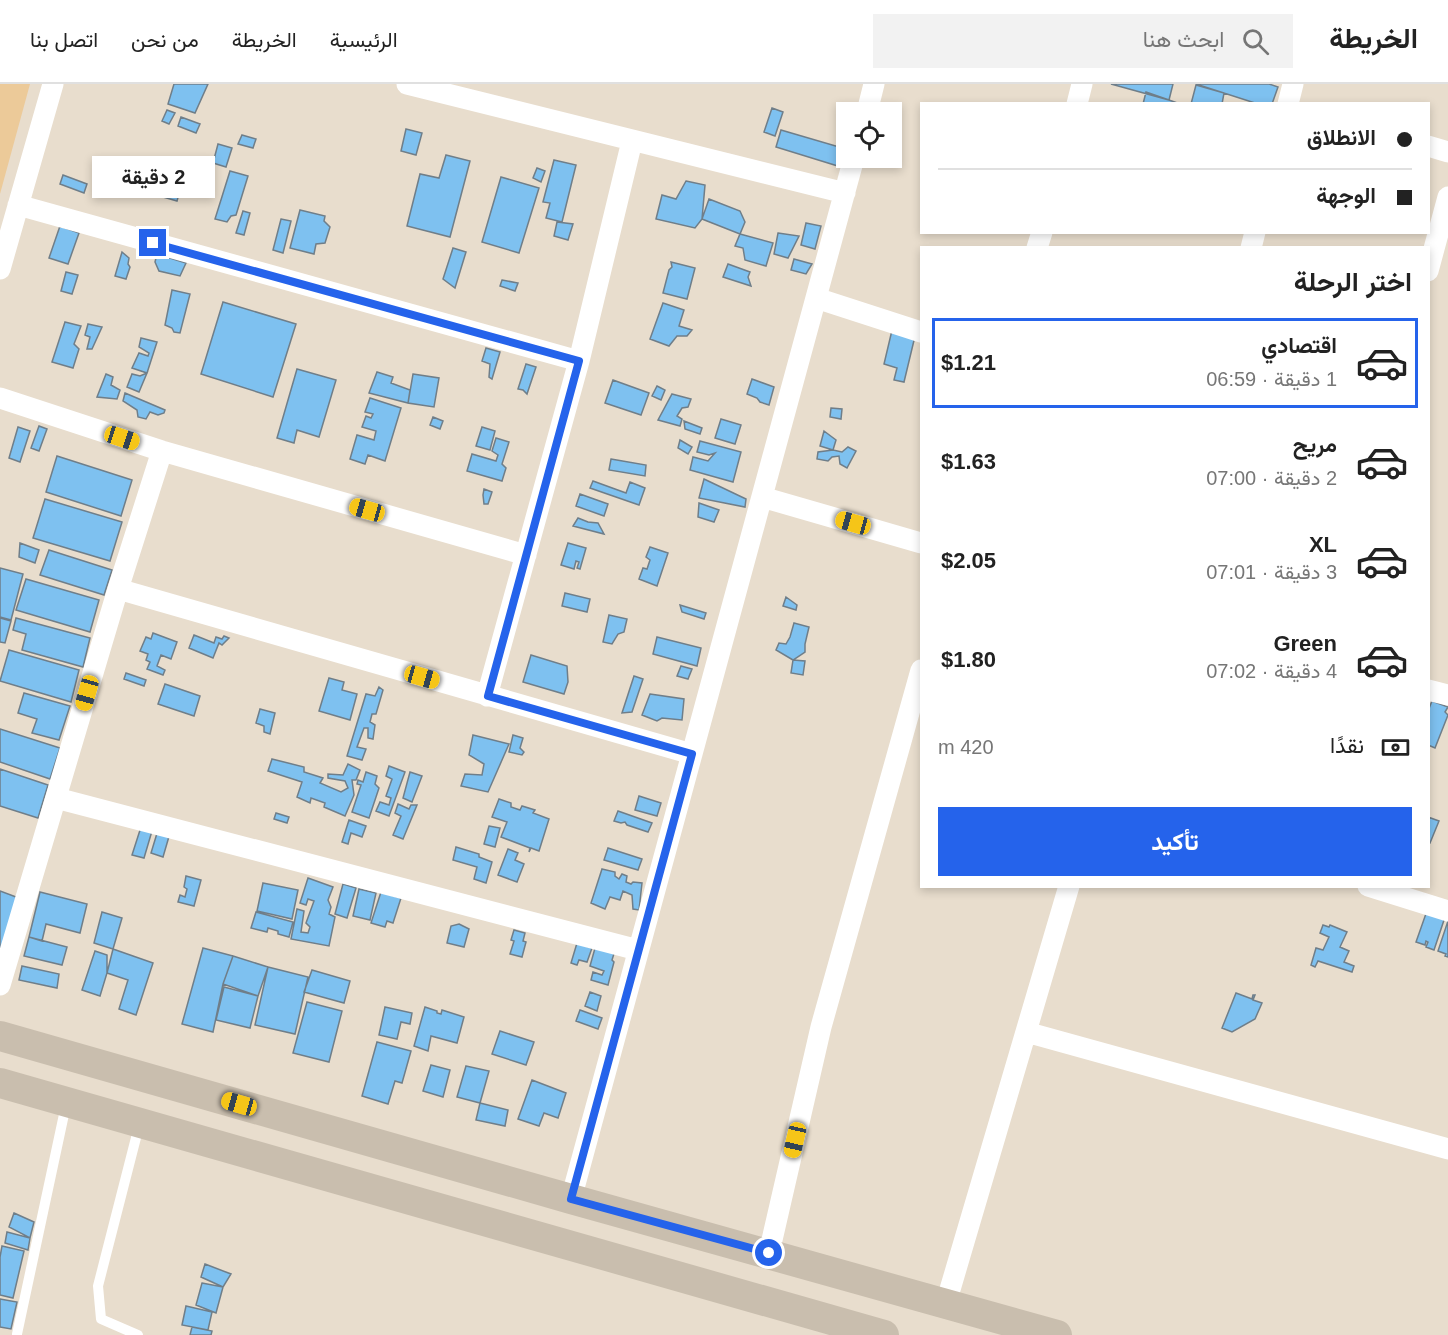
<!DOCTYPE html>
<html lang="ar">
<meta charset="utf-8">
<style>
body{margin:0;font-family:Helvetica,Vazirmatn,sans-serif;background:#f2f2f2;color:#222;direction:rtl;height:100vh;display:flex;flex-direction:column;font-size:22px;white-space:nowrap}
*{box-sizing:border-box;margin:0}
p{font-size:20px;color:#767676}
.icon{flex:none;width:33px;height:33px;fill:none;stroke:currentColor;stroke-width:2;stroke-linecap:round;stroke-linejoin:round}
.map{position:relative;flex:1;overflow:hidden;direction:ltr}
.drawer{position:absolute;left:920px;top:162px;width:510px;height:642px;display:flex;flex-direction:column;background:#fff;border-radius:0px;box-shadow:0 3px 9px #0003;direction:rtl}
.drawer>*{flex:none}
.banner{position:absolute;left:920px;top:18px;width:510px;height:132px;border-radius:0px;box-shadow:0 3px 9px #0003;direction:rtl;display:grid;align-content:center;height:132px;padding:0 18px;background:#fff}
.controls{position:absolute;left:836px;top:18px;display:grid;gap:12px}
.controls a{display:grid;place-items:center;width:66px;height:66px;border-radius:0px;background:#fff;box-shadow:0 3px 9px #0003;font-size:30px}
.end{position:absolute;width:27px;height:27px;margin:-14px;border:8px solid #2563eb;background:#fff;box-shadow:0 0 0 3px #fff}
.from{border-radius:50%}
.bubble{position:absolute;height:42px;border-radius:0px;background:#fff;box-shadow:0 3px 9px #0003;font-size:20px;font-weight:700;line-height:42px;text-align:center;direction:rtl}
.car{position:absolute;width:18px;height:36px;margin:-18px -9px;border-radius:8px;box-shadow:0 0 4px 2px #0007;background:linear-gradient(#f5c518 24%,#345 0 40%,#f5c518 0 76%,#345 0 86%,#f5c518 0)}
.banner b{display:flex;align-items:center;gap:21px;height:57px;font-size:22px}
.banner b+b{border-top:2px solid #e0e0e0}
.banner i{width:15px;height:15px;background:#222}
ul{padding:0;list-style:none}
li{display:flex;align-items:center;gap:18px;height:90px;margin:0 12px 9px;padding:0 6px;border:3px solid transparent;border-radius:0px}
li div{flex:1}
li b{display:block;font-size:22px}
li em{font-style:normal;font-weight:700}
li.selected{border-color:#2563eb}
li>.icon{width:54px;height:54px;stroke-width:1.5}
h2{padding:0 18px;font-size:27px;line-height:72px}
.pay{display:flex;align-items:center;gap:15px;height:66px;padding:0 18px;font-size:22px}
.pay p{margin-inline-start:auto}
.action{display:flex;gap:12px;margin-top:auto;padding:12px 18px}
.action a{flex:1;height:69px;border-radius:0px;background:#2563eb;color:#fff;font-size:24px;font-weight:700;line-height:69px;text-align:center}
header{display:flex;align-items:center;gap:36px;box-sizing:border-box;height:84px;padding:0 30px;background:#fff;border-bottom:2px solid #e0e0e0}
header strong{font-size:28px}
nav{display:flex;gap:33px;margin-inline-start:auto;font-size:21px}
.search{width:420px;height:54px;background:#f2f2f2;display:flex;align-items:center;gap:15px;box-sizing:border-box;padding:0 21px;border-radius:0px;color:#767676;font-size:22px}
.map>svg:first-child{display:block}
.green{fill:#ecca99}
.building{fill:#7ec1f0;stroke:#6f7e89;stroke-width:1.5}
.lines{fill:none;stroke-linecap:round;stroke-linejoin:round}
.lane{stroke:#fff;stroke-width:10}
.street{stroke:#fff;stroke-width:21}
.secondary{stroke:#c9beae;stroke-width:30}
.route{stroke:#2563eb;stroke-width:8}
</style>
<header>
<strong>الخريطة</strong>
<div class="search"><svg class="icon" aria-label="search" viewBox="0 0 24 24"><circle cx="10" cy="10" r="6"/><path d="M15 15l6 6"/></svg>ابحث هنا</div>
<nav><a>الرئيسية</a><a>الخريطة</a><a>من نحن</a><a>اتصل بنا</a></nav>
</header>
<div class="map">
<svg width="1448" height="1251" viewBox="0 0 1448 1251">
<rect width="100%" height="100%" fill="#e8ddcd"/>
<path class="green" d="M0 0H30L0 110Z"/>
<path class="building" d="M174 0H208L195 29 168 20Z
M1111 0H1173L1169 16Z
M1196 0H1269L1278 3 1272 20H1258Z
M1196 1 1224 9 1222 20H1191Z
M1146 8 1169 16 1180 20H1143Z
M772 24 783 28 775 52 764 48Z
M167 26 175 29 169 40 162 37Z
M181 33 200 40 196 49 178 42Z
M406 45 422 49 416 71 401 67Z
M781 46 846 65 841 83 776 63Z
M242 51 256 55 253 64 238 60Z
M218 60 232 64 226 83 213 79Z
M446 71 470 77 450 153 407 142 420 90 439 94Z
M151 75 166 80 154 113 139 108Z
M554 76 576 81 562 138 546 134 550 119 543 118Z
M171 82 186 84 177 117 163 113Z
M537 84 545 87 541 98 533 94Z
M230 87 248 92 236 131 231 132 227 138 215 135Z
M63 91 87 100 84 109 60 100Z
M501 93 539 104 519 169 482 158Z
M686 97 705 101 702 135 695 144 656 135 662 111 676 115Z
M709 115 740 127 745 138 740 150 702 135Z
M300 126 325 132 324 137 330 143 325 159 316 160 314 170 290 164Z
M243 127 250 129 244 151 236 149Z
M281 135 291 137 283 169 273 166Z
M557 138 573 140 568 156 554 152Z
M806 139 821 142 815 165 801 161Z
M60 142 79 149 68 180 49 174Z
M778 149 799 152 788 174 774 170Z
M740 150 773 159 766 182 745 176 743 164 735 162Z
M453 164 466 168 455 204 443 195Z
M122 168 129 174 128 180 130 183 126 195 115 192Z
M157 170 186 179 180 192 159 187 155 178Z
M794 175 812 180 806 190 791 186Z
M671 178 695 184 687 215 663 209 669 186 672 183Z
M728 180 750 188 748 193 751 202 723 193Z
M66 188 78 191 72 210 61 207Z
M502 196 518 199 515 207 500 202Z
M172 206 190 210 180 249 174 248 172 244 165 241Z
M223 218 296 240 273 313 201 290Z
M663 219 684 226 679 242 692 246 687 252H677L669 262 650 255Z
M65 238 81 242 74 260 79 265 73 284 52 278Z
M88 240 102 243 92 265H87L90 253 85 251Z
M893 242 916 248 904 298 894 296 897 284 884 280Z
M141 254 157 258 147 289 132 284 139 269 148 272 149 269 139 263Z
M486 264 500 268 492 295 489 293 490 280 482 277Z
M526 280 536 283 527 310 523 306 518 305Z
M297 285 336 296 319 353 297 346 294 359 277 354Z
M377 288 393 293 391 299 410 306 408 319 369 309Z
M147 289 139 308 127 303 132 290 140 292Z
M106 290 113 293 111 301 120 306 117 315 97 313Z
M413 290 439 294 434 323 408 319Z
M752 295 774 303 769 321 760 318 757 314 747 310Z
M613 296 649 309 641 331 605 319Z
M657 302 665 306 661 316 652 312Z
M125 309 165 326 164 329 158 331 150 328 146 335 138 333 137 326 123 317Z
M672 310 691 315 688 323 682 324 677 332 682 335 680 342 658 336Z
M370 314 401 324 385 377 368 371 365 380 350 375 357 351 374 356 376 347 362 343 366 332 371 334 373 330 365 328Z
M831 324 842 325 841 335 830 333Z
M433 333 443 337 440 345 430 341Z
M721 335 741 341 735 360 715 354Z
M684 337 702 344 700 350 685 345Z
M39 342 47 345 39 367 31 364Z
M18 343 30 347 20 378 9 374Z
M482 343 495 347 490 366 476 362Z
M824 347 836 356 833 366 820 362Z
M496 354 509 358 502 380 506 384 502 397 467 387 472 370 496 377 498 371 492 367Z
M680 356 692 363 688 370 678 364Z
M700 357 741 368 733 398 690 386 693 373 708 377 715 369 709 371 697 368Z
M848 363 856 367 847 384 840 380 839 372 832 373 828 377 817 375 818 368 833 366 842 368Z
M57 372 132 396 121 432 46 408Z
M611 375 646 381 645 392 609 386Z
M704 395 746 415 745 423 699 414Z
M593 397 626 409 630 398 645 404 639 421 590 404Z
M484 405 492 408 488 420H484L483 411Z
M580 410 608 420 604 432 576 422Z
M45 415 122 438 110 477 33 454Z
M699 419 719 426 714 438 698 433Z
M578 434 588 438 598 439 604 450 573 442Z
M20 459 39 466 35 479 19 473Z
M568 459 586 464 580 485 577 484 579 478 576 477 574 485 561 481Z
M650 463 668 469 657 502 639 495 643 484 647 485 650 476 646 473Z
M49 466 112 486 104 511 40 491Z
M0 484 23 490 11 536 0 533Z
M26 495 99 516 90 548 16 526Z
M565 509 590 515 587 528 562 522Z
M786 513 797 521 796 526 783 522Z
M680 521 706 529 704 535 682 528Z
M609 531 627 535 624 548 618 550 612 560 603 558Z
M0 534 11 537 5 559 0 558Z
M16 534 90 554 83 583 22 566 26 550 13 546Z
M794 539 809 543 805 560V568L793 576 776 566 779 559 786 560 790 553Z
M153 549 177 558 171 575 161 571 157 582 165 586 163 591 147 585 150 578 146 576 148 570 140 567 146 553 151 555Z
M194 551 214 559 216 553 222 555 224 552 229 554 222 561 219 559 213 574 189 564Z
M657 553 701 564 697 582 653 570Z
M9 566 79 586 71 618 0 597Z
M531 571 567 582 568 598 564 610 523 598Z
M793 576 805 577 803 591 791 589Z
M681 582 692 585 688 595 677 592Z
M126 589 146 596 144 602 124 595Z
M634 592 643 595 632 628 622 629Z
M329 594 344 598 342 606 357 610 350 636 319 627Z
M165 600 200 612 194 632 158 620Z
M379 603 383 606 376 630H372L370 638 375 641 373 655 368 654V644H364L357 663 366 665 362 676 347 672 366 610 375 612Z
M24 609 70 622 59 656 32 649 37 635 18 629Z
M650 610 684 615 682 636 662 634 657 637 642 631Z
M1432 617 1448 623 1445 628 1448 631 1435 664 1428 661V627Z
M260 625 275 629 270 650 264 648V642L256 639Z
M0 645 60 664 50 695 0 678Z
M473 651 509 660 488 708 461 702 465 690 482 691 484 680 469 671Z
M513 651 523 654 520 664 524 668 522 671 509 668Z
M272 675 304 683V688L323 694 320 699 341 708 348 704 345 697 328 694V690L343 691 348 680 360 686 356 696H352L354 711 345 732 324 723 325 719 311 714 310 719 297 713 302 698 268 687Z
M389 682 405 688 389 732 376 727 380 718 389 721 391 714 386 712 392 695 386 692Z
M0 685 48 701 38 734 0 722Z
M366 688 377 692 375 700 379 704 369 734 352 728 361 701 357 700 358 696 363 698Z
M410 688 422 692 412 718 403 714Z
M639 712 661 719 657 732 635 726Z
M499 715 511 719V723L520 726 522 722 535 726 533 729 549 735 539 767 531 764 529 768 530 764 501 753 507 738 492 733Z
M398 720 409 725 411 721H417L403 755 393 751 401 732 395 729Z
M618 727 652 739 648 748 627 741 625 738 621 739 614 737Z
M276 729 289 733 287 739 274 735Z
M1428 733 1439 737 1430 759 1428 758Z
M349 736 366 742 362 753 351 749 348 760 342 758Z
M489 742 500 744 495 763 484 760Z
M141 743 152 747 144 774 132 771Z
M158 746 170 749 163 773 151 769Z
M456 763 479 770V773L492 778 486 799 474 795 477 783 453 776Z
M608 764 642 775 638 786 604 776Z
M508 765 518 769 515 776 524 780 517 798 498 791Z
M602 785 615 788V792L619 795 622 790 627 792 626 798 631 800 633 798 642 799 639 826 633 825 632 811 623 807 620 816 610 813 605 825 591 819Z
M186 792 201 796 194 822 178 818 180 811 185 813 187 805 184 803Z
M308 794 333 803 328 816 331 823 329 830 335 833 329 862 291 855 297 825 304 827 301 848 308 849 310 843 306 839 314 817 308 815 306 821 300 819Z
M263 799 298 806 292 835 257 827Z
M343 800 356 804 347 834 335 830Z
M359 805 376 809 370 836 353 832Z
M0 807 24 816 0 867Z
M40 808 87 820 80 849 46 840 42 857 29 853Z
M381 808 401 814 393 839 387 837 385 843 371 839Z
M1429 821 1446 830 1434 866 1426 863 1428 858 1426 857 1425 861 1416 858Z
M102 828 122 834 113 865 94 859Z
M256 828 293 838 289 853 278 850V847L268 844 267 848 251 844Z
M1448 837V873L1445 872 1446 870 1438 867Z
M459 840 469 845 464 863 447 859 451 842Z
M1323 841 1329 843 1330 841 1347 848 1340 863 1349 867 1344 878 1354 882 1352 888 1318 877 1315 883 1311 881 1316 864 1323 866 1329 853 1320 849Z
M514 846 525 849 523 857 526 858 522 873 510 870 514 857 511 856Z
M29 853 67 863 62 881 24 872Z
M597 857 616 863 612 876 614 878 608 901 591 896 593 888 602 891 604 887 590 882Z
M577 859 592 864 587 878 579 876 577 881 571 879Z
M203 864 233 872 223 900 213 948 182 940Z
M113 865 153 879 136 931 119 925 128 896 107 889Z
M95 867 107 871V889L100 912 82 906Z
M233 872 268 883 258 912 223 900Z
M22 882 59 890 57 904 19 896Z
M268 883 308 893 295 950 255 941Z
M312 886 350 897 344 919 304 908Z
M224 903 258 912 250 944 216 936Z
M590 908 601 912 597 927 585 922Z
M1236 909 1252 915 1253 911H1255L1253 916 1262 919 1255 935 1232 948 1222 944Z
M307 918 342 927 329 978 293 969Z
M385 923 412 929 410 940 401 938 397 955 379 951Z
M425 923 437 927V929L441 930 442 926 464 933 457 959 431 952 428 967 414 962Z
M580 926 602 934 598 945 576 937Z
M500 947 534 958 526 981 492 970Z
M377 958 411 967 402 999 395 997 388 1020 362 1012Z
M431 981 450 986 443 1013 423 1007Z
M466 982 489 987 480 1019 457 1013Z
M532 996 566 1009 558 1034 544 1029 539 1042 518 1035Z
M480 1019 508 1026 505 1042 476 1036Z
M14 1129 34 1138 30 1154 9 1143Z
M7 1148 30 1154 28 1166 5 1159Z
M2 1162 24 1167 13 1214 0 1211V1173Z
M205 1180 231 1190 223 1203 201 1193Z
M202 1199 223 1203 216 1229 196 1221Z
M0 1215 17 1218 11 1245 0 1243Z
M186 1222 212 1228 208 1246 182 1241Z
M192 1243 212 1247 211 1251H190Z"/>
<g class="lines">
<path class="lane" d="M17 1250 66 1021
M138 1251 101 1235 98 1202 139 1042"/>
<path class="street" d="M407 0 845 109
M1077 20 1082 0
M1288 20 1293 0
M867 28 874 0
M1428 62 1448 68
M18 121 579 277
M1037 164 1042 148
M1251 164 1255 148
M0 185 53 0
M1428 187 1448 113
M816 214 921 248
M0 314 162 367 526 471
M762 413 921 459
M118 505 692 670
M1428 606 1448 611
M487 612 579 277 632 57
M56 714 638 866
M1368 802 1448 827
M0 901 118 505 162 367
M1026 948 1448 1065
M571 1115 854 74
M769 1169 821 943 921 586
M946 1219 1069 802"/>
<path class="secondary" d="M0 952 571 1115 1057 1251
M0 999 884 1251"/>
</g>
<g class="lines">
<path class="route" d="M153 159 579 277 488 612 692 670 571 1115 769 1169"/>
</g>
</svg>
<div class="controls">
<a><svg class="icon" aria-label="locate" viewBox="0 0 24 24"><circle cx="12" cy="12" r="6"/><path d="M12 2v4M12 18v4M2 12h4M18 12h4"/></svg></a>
</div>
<i class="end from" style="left:769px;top:1169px"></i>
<i class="end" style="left:153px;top:159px"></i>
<div class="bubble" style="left:92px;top:72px;width:123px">2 دقيقة</div>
<i class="car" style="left:122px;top:354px;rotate:108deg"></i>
<i class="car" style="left:367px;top:426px;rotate:286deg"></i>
<i class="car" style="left:853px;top:439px;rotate:286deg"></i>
<i class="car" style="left:422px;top:593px;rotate:106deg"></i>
<i class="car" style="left:87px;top:609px;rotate:196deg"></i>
<i class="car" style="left:239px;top:1020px;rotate:286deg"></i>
<i class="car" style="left:795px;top:1056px;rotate:193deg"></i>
<div class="banner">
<b><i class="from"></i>الانطلاق</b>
<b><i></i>الوجهة</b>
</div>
<section class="drawer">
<h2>اختر الرحلة</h2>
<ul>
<li class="selected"><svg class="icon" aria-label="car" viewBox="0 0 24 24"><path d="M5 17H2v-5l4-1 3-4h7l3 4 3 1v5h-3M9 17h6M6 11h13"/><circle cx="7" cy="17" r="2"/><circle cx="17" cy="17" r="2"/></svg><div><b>اقتصادي</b><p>1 دقيقة · 06:59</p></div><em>$1.21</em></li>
<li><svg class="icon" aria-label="car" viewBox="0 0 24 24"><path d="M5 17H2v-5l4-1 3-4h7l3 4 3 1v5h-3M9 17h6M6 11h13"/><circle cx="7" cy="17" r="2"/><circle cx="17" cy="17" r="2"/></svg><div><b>مريح</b><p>2 دقيقة · 07:00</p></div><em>$1.63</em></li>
<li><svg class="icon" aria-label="car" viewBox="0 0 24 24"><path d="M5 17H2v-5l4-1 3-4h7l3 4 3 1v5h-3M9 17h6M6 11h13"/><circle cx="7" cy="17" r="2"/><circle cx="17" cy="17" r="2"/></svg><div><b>XL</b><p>3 دقيقة · 07:01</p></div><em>$2.05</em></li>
<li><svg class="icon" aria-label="car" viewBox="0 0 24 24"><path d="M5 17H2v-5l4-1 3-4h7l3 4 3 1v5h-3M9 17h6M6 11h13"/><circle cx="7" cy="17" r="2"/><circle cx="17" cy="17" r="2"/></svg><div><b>Green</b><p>4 دقيقة · 07:02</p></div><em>$1.80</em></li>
</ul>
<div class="pay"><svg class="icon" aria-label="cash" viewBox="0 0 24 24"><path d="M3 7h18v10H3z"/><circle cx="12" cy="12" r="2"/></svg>نقدًا<p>420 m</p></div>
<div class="action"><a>تأكيد</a></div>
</section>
</div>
